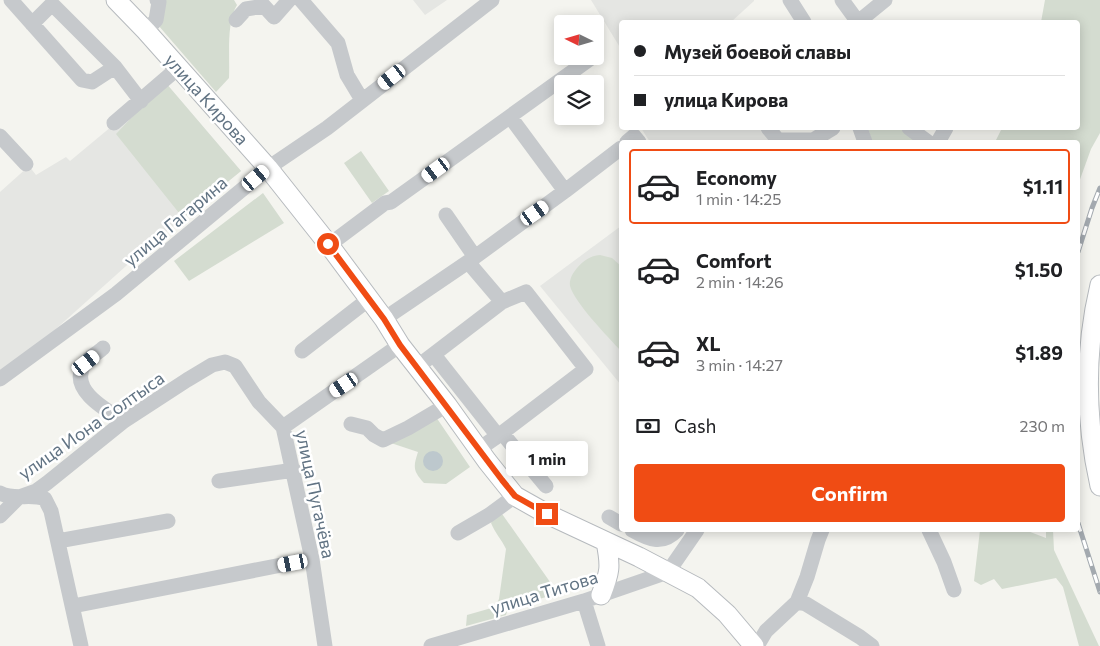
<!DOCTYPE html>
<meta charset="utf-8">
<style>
body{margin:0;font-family:Commissioner,sans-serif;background:#f6f6f6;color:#202124;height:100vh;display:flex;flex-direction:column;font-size:19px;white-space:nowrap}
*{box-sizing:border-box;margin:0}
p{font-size:16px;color:#757577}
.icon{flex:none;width:28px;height:28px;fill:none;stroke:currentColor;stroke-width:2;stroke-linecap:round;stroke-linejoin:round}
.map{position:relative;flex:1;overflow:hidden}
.sheet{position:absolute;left:619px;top:140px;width:461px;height:392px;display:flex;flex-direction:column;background:#fff;border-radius:5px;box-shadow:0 2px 12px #0003}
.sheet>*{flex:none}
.banner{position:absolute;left:619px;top:20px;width:461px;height:110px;border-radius:5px;box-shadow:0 2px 12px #0003;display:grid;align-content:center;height:110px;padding:0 15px;background:#fff}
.needle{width:32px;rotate:275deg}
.buttons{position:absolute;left:554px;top:15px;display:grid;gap:10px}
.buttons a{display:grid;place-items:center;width:50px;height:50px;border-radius:5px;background:#fff;box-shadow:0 2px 12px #0003;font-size:25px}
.end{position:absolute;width:22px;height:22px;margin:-11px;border:6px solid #f04c14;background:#fff;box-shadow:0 0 0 2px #fff}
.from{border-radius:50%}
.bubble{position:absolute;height:35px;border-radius:5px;background:#fff;box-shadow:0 2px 12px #0003;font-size:16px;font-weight:700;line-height:35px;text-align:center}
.car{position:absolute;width:15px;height:30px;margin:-15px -8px;border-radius:6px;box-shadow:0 0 4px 1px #0007;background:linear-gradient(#fff 24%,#345 0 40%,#fff 0 76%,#345 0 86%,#fff 0)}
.banner b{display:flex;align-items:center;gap:18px;height:48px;font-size:19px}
.banner b+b{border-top:1px solid #e0e0e0}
.banner i{width:12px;height:12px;background:#202124}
ul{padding:9px 0 0;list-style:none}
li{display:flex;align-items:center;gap:15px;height:75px;margin:0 10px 8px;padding:0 5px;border:2px solid transparent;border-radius:5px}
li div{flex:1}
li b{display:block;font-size:19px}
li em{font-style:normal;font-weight:700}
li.current{border-color:#f04c14}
li>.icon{width:45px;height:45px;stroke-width:1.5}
.pay{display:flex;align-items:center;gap:12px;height:55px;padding:0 15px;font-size:19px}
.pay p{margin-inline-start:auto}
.primary-button{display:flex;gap:10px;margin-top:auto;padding:10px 15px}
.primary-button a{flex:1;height:58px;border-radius:5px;background:#f04c14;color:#fff;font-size:20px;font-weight:700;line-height:58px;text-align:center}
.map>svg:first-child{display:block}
.built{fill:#e5e6e3}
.green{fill:#d4dcd0}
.water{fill:#bdc8cd}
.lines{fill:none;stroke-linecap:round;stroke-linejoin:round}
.major-casing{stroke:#b6babe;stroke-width:21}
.minor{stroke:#c6c9cc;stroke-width:15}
.major{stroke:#fff;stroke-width:19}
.rail-casing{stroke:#a3a9af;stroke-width:5}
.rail{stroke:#fff;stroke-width:3;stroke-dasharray:9;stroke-linecap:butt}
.route{stroke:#f04c14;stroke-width:6}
.labels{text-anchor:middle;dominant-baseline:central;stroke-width:5;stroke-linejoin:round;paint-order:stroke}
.street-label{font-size:18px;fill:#617383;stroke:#fff}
</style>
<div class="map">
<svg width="1100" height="646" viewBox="0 0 1100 646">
<rect width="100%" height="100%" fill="#f4f4ef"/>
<path class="built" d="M413 0H447L425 15Z
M591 0H754V1L731 22H621V49Z
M165 82 241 171 145 249 38 345 0 372V192L29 166 36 175 66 157 70 161Z
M641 128H762L774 142H650Z
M621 226V385L540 286Z"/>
<path class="green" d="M165 0H234L237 5C226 23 230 57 229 78L216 92 158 25Z
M1045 0H1100V133L1091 149 1078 185V142H995L1002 128H1078V22H1041Z
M165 82 241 171 183 218 116 134Z
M868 128H902L918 142H872Z
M361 151 389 191 372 203 344 163Z
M263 193 284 223 189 281 174 261Z
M600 255 612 258 621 266V351C609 338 574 302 570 286 569 279 573 273 577 268 584 260 590 256 600 255Z
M436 417 470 467 446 484 424 483C413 471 413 467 418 452L391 443Z
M500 511 555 589 553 595 508 608 506 615 466 626 467 615 495 607 499 599 506 549C502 540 495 533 491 523L495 515Z
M980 530H1025L1046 538V530H1053L1054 550 1099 646H1079L1063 587 1056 578 1002 589 994 579 981 585 974 581Z"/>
<path class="water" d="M423 461a10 10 0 1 1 20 0a10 10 0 1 1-20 0Z"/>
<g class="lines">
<g class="major-casing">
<path id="major" d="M116 0 146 31 268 168 329 245 384 319 400 345 447 405 487 461 515 496 547 514 639 557 698 588 727 614 754 646
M1100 285C1084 352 1085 419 1100 486
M601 595C610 572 611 567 606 542"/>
</g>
<path class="minor" d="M11 0 82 80 92 82 115 67
M301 0 338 43 347 75 362 100
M790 0 804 22
M842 0 858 22
M236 20 246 9 264 6 274 17 289 0
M858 22 885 0
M32 24 52 4 115 67 141 101
M146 31 156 20 159 2 157 0
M511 118 565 191
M114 123 178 68
M768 128 778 140H813
M860 128 865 142
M909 128 928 142
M0 136 26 164
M627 142 634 136 639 142
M810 142 833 128
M938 142 946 128
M446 215 475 257
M329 245 385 203 391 202 594 56
M468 262 502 302
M384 319 468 262 565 191 621 148
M103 348C98 353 89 357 85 363 67 389 106 410 124 421
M302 351 369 299
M434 355 498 436
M417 367 502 302 526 292 586 369 502 433 479 449
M0 379 116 294 268 168 327 128 492 0
M351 424 367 428 374 435 383 440 408 428 447 405
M283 427 400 345
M502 433 546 486
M219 481 294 470
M0 493C14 501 31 493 45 499L51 511 81 646
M0 516 19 497 36 491 47 483 124 421 187 380 212 365 225 362 235 366 259 402 283 427 312 559 325 646
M609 517 621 524
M632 530C648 539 662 546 677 530
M929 530 944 562 954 590
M458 533 489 515 515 496
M58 541 168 521
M584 601 598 646
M797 602 806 604 860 637 872 646
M73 606 312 559
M431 646 584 601 668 572 697 530
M757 646 766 631 797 602 807 577 818 540 822 530"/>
<use href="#major" class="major"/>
<g class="rail-casing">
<path id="rail" d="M1078 252 1092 208 1100 188
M1078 523 1100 592"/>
</g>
<use href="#rail" class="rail"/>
</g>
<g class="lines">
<path class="route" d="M328 244 384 319 400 345 502 480 515 496 547 514"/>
</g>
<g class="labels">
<g class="street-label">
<text transform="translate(207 99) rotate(48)">улица Кирова</text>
<text transform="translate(175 221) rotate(-40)">улица Гагарина</text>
<text transform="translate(91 425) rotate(-35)">улица Иона Солтыса</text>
<text transform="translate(316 494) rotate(78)">улица Пугачёва</text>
<text transform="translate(544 592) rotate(-17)">улица Титова</text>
</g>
</g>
</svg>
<div class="buttons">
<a><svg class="needle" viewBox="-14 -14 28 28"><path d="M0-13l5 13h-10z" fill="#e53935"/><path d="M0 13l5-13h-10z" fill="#757577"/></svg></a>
<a><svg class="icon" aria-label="layers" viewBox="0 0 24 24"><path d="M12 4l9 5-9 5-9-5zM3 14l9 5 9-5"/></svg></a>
</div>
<i class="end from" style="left:328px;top:244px"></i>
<i class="end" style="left:547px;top:514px"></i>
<div class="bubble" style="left:506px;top:441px;width:82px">1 min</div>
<i class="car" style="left:392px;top:77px;rotate:232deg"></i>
<i class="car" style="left:436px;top:170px;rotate:234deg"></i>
<i class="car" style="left:256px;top:178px;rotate:50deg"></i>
<i class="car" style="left:535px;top:213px;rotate:55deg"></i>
<i class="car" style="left:86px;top:363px;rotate:52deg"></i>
<i class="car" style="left:344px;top:385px;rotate:236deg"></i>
<i class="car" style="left:293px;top:563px;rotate:259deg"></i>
<div class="banner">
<b><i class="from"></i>Музей боевой славы</b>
<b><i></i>улица Кирова</b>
</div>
<section class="sheet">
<ul>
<li class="current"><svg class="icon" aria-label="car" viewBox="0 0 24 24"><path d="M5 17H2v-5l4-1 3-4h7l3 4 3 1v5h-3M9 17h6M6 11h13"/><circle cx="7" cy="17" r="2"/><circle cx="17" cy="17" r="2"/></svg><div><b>Economy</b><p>1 min · 14:25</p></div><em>$1.11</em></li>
<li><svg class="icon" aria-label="car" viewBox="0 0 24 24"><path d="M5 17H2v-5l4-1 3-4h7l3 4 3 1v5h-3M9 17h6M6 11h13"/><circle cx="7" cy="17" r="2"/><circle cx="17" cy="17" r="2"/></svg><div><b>Comfort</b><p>2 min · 14:26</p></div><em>$1.50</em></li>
<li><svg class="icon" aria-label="car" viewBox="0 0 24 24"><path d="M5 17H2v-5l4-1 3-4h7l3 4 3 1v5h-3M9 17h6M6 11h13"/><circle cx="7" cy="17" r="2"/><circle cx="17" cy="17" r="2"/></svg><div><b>XL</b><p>3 min · 14:27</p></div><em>$1.89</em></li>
</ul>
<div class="pay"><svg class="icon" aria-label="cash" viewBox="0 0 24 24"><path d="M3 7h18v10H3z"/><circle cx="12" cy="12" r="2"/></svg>Cash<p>230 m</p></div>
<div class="primary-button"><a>Confirm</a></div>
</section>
</div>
